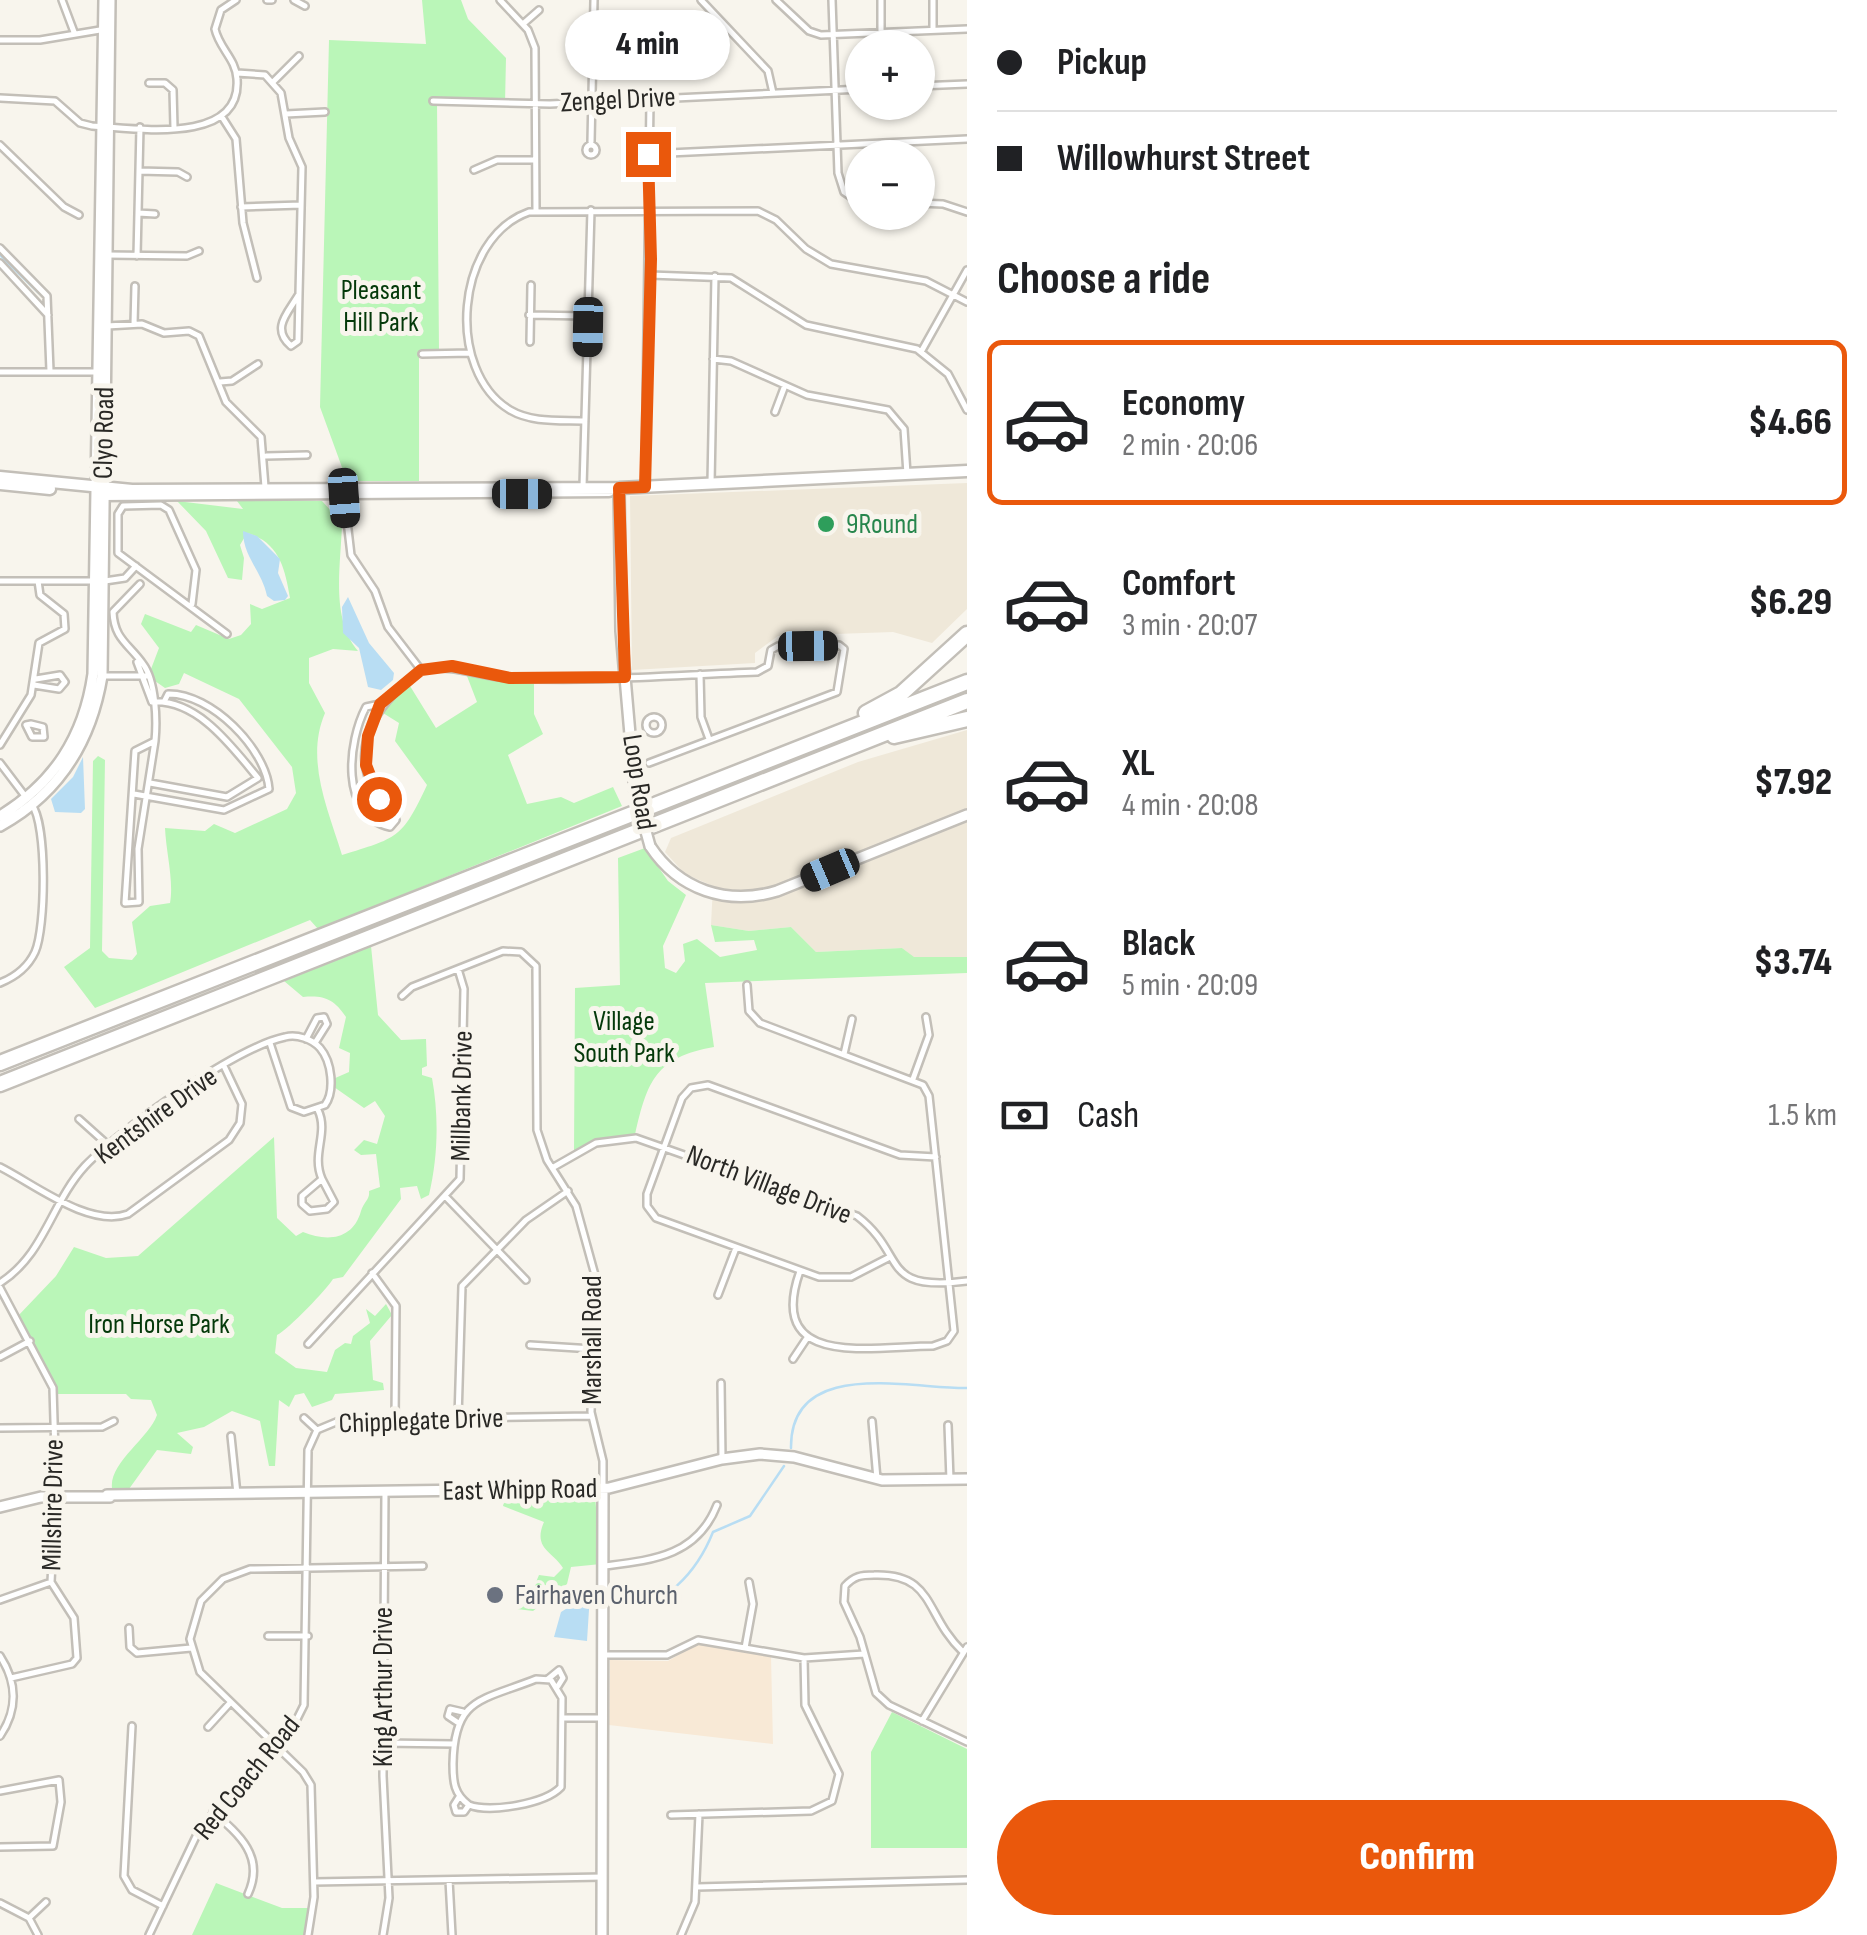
<!DOCTYPE html>
<meta charset="utf-8">
<style>
body{margin:0;font-family:"Sofia Sans Condensed",sans-serif;background:#f2f2f2;color:#202124;height:100vh;display:flex;flex-direction:column;font-size:38px;white-space:nowrap}
*{box-sizing:border-box;margin:0}
p{font-size:32px;color:#757577}
.icon{flex:none;width:55px;height:55px;fill:none;stroke:currentColor;stroke-width:2;stroke-linecap:round;stroke-linejoin:round}
.map{position:relative;flex:1;overflow:hidden}
.side{display:flex;flex-direction:column;background:#fff;width:900px}
.side>*{flex:none}
.banner{display:grid;align-content:center;height:220px;padding:0 30px;background:#fff}
.controls{position:absolute;left:845px;top:30px;display:grid;gap:20px}
.controls a{display:grid;place-items:center;width:90px;height:90px;border-radius:50%;background:#fff;box-shadow:0 2px 8px #0004;font-size:50px}
.end{position:absolute;width:45px;height:45px;margin:-22px;border:12px solid #ea580c;background:#fff;box-shadow:0 0 0 5px #fff}
.from{border-radius:50%}
.bubble{position:absolute;height:70px;border-radius:35px;background:#fff;box-shadow:0 2px 8px #0004;font-size:32px;font-weight:800;line-height:70px;text-align:center}
.car{position:absolute;width:30px;height:60px;margin:-30px -15px;border-radius:12px;box-shadow:0 0 8px 2px #0007;background:linear-gradient(#222 24%,#8ab4d8 0 40%,#222 0 76%,#8ab4d8 0 86%,#222 0)}
.banner b{display:flex;align-items:center;gap:35px;height:95px;font-size:38px}
.banner b+b{border-top:2px solid #e0e0e0}
.banner i{width:25px;height:25px;background:#202124}
ul{padding:0;list-style:none}
li{display:flex;align-items:center;gap:30px;height:165px;margin:0 20px 15px;padding:0 10px;border:5px solid transparent;border-radius:15px}
li div{flex:1}
li b{display:block;font-size:38px}
li em{font-style:normal;font-weight:800}
li.selected{border-color:#ea580c}
li>.icon{width:90px;height:90px;stroke-width:1.5}
h2{padding:0 30px;font-size:45px;line-height:120px}
.pay{display:flex;align-items:center;gap:25px;height:110px;padding:0 30px;font-size:38px}
.pay p{margin-inline-start:auto}
.action{display:flex;gap:20px;margin-top:auto;padding:20px 30px}
.action a{flex:1;height:115px;border-radius:60px;background:#ea580c;color:#fff;font-size:40px;font-weight:800;line-height:115px;text-align:center}
main{display:flex;flex:1;min-height:0}
.map>svg:first-child{display:block}
.built{fill:#efe8d9}
.education{fill:#f8e9d6}
.green{fill:#baf6b8}
.water{fill:#b8ddf3}
.lines{fill:none;stroke-linecap:round;stroke-linejoin:round}
.stream{stroke:#b8ddf3;stroke-width:2.5}
.street-casing{stroke:#c3bfb8;stroke-width:10}
.secondary-casing{stroke:#c3bfb8;stroke-width:14}
.primary-casing{stroke:#c3bfb8;stroke-width:15}
.highway-casing{stroke:#c3bfb8;stroke-width:19}
.street{stroke:#fff;stroke-width:5}
.secondary{stroke:#fff;stroke-width:9}
.primary{stroke:#fff;stroke-width:10}
.highway{stroke:#fff;stroke-width:14}
.secondary-bridge-casing{stroke:#c3bfb8;stroke-width:14;stroke-linecap:butt}
.secondary-bridge{stroke:#fff;stroke-width:9}
.route{stroke:#ea580c;stroke-width:12}
.leisure-dot{fill:#2e9e5b;stroke:#f8f5ed;stroke-width:4}
.worship-dot{fill:#6b7280;stroke:#f8f5ed;stroke-width:4}
.labels{text-anchor:middle;dominant-baseline:central;stroke-width:10;stroke-linejoin:round;paint-order:stroke}
.street-label{font-size:28px;fill:#292825;stroke:#f8f5ed}
.park-label{font-size:28px;fill:#04390a;stroke:#f8f5ed}
.leisure-label{font-size:28px;fill:#27864d;stroke:#f8f5ed;text-anchor:start}
.worship-label{font-size:28px;fill:#5b616d;stroke:#f8f5ed;text-anchor:start}
</style>
<main>
<div class="map">
<svg width="967" height="1935" viewBox="0 0 967 1935">
<rect width="100%" height="100%" fill="#f8f5ed"/>
<path class="built" d="M967 483V609L932 643 893 632 778 636 755 653V663L632 670 630 496Z
M967 730V957H913L902 948 816 952 791 927 749 931 711 925 713 886 685 874 665 852 671 838 858 762Z"/>
<path class="education" d="M698 1643 771 1656 773 1744 609 1725 610 1660 668 1661Z"/>
<path class="green" d="M422 0H461L468 19 506 58 505 103 437 102 439 352H419V481H347L320 407 329 40 426 44Z
M244 500 322 501 342 523C341 565 330 618 358 651L333 649 309 658V683L325 713C305 760 328 809 342 855 397 838 402 839 427 785L395 741 399 723 383 713 384 703 410 686 436 728 477 702 465 671 534 682V714L543 734 508 755 527 804 561 797 574 803 613 787 622 806 318 929 310 920 95 1008 64 967 90 948 93 761 98 756 105 760 102 951 109 958 132 960 137 954 132 922 150 906 170 903C174 881 166 852 165 828L205 831 214 824 235 833 287 809 296 793 292 767 239 699 184 673 179 684 165 688 155 681 151 669 159 648 141 624 145 614 191 632 196 625 229 639 241 635 251 624 250 604 262 609 290 598C285 568 279 542 247 533L240 545 244 558 242 580 228 578 206 531 177 501 243 509 237 501Z
M645 848 668 881 686 895 663 946 665 968 676 973 685 961 683 944 697 939 720 957 757 950 754 940 715 942 711 925 749 931 791 927 816 952 902 948 914 957H967V973L705 983 714 1047C656 1057 647 1081 635 1135L608 1137 574 1151 575 988 620 985 618 858Z
M371 946 378 1015 401 1040 426 1039 427 1066 422 1068V1075L432 1078C439 1116 438 1157 429 1195L421 1199 417 1186 400 1188 401 1199 343 1277 333 1279C328 1288 288 1330 277 1335L275 1353 296 1368 327 1372 335 1350 345 1343 351 1344 353 1336 370 1323 366 1309 375 1316 386 1304 392 1315 370 1341 373 1380 383 1383 384 1390 335 1394 332 1400 312 1407 304 1393 295 1395 289 1407 279 1400 275 1466H269L260 1421 232 1411 204 1427 177 1433 193 1447 191 1454 157 1450 129 1489 112 1488C109 1463 149 1438 157 1415L151 1400 131 1399 126 1394H54L46 1369 17 1317 56 1276 74 1247 106 1258 138 1256 274 1137 277 1218 296 1236 303 1232C327 1242 353 1240 361 1211 364 1201 370 1200 369 1191L380 1187 376 1154 361 1155 354 1150 364 1140 377 1144 385 1116 375 1101 364 1108 334 1087 333 1079 349 1072 350 1053 339 1048 346 1017C334 999 324 995 303 997L284 981Z
M595 1496 601 1564 571 1567 567 1584 533 1611 517 1609 530 1596 539 1575 554 1577 563 1568C554 1552 532 1549 544 1522L503 1506 505 1498Z
M892 1712 967 1749V1848H871V1752Z
M216 1883 282 1908H311L306 1935H192Z"/>
<path class="water" d="M243 531 257 536 280 559 278 573 288 596 285 600 274 601 267 596C262 571 243 557 243 531Z
M348 597 369 643 394 673 393 680 381 690 368 687 359 648 343 633 342 607Z
M83 757 85 809 81 813 55 812 51 799 73 777Z
M590 1594 587 1641 554 1637 561 1612Z"/>
<g class="lines">
<path class="stream" d="M0 255 39 293
M791 1448C790 1357 910 1389 967 1388
M618 1603C664 1615 699 1567 713 1532L750 1516 784 1466"/>
<g class="street-casing">
<path id="street" d="M62 0 74 32
M267 0H272
M294 0 305 6
M500 0 528 30 535 48 536 211
M701 0 768 71 773 93
M776 0 809 31 821 35 967 29
M832 0 838 173 844 192 862 204
M523 24 539 10
M933 30V0
M881 32V0
M700 36 716 19
M0 40H40L106 29
M237 73 265 75 281 93 289 138 302 167 299 294
M274 81 299 56
M149 83H165L173 90 174 128
M918 86 967 84
M0 98 55 101 80 123 92 126C134 128 242 146 237 79 236 59 219 48 215 29L221 10 236 0
M433 101 550 104 862 89
M286 114 325 112
M222 117 236 139 243 223 257 278
M591 142 594 0
M586 150a5 5 0 1 1 10 0a5 5 0 1 1-10 0Z
M0 145 64 207 79 215
M648 154 967 139
M474 170 497 160H533
M139 171 178 172 187 177
M918 203 943 204 967 212
M241 207 301 205
M138 213 155 214
M0 248 47 296 50 371
M107 255 187 256 199 251
M137 256 140 127
M0 263 48 315
M650 275 731 278 806 325 917 349 948 374 967 410
M299 294 298 341 291 346C270 328 289 312 299 294Z
M529 315 588 316
M134 324 135 286
M107 326 142 324 164 333 189 331 199 336 226 402 261 437 265 487
M530 342 531 285
M921 352 967 270
M422 354 470 353
M713 359 731 361 807 395 888 410 904 429 907 474
M0 372H97
M220 382 232 381 258 364
M775 412 784 388
M585 421C560 420 532 423 510 410 445 371 455 238 529 212L758 211 776 220 806 249 831 264 926 281 967 302
M266 456 307 455
M711 483 715 276
M645 486 650 99
M583 487 591 210
M344 495 351 555 375 591 388 627 421 670C455 663 478 677 511 678 593 682 675 675 757 672L768 666 771 650 778 646 839 645 844 649 837 692 649 763
M0 581H94
M105 581 125 578 136 566
M140 584 113 612C114 639 129 644 143 664 156 681 157 721 155 741L135 751 125 903 139 902 138 849 155 741
M192 604 196 570 169 510 161 505 123 506 118 514V553L227 634
M137 662 152 702
M700 674 701 717 709 739
M102 676H148
M34 685 59 689 65 682 60 675 36 679
M380 704 366 707C348 741 339 816 390 827L396 820C390 808 379 801 373 789 348 740 384 697 421 670
M646 725a8 8 0 1 1 16 0a8 8 0 1 1-16 0Z
M31 724 43 727 44 737H32L26 725Z
M0 745 31 695 39 643 65 629 64 614 40 595 38 581
M0 763 25 796
M150 783 227 797 258 778C232 747 198 699 152 702
M134 794 224 810 269 789C266 749 211 693 168 694L164 702
M0 983C15 977 28 967 35 952 46 928 47 824 32 805
M747 985 749 1011 760 1023 923 1085 929 1096 954 1331 947 1341 933 1346C872 1346 765 1370 800 1271
M402 996 412 987 503 951 521 952 536 966 537 1130 547 1160 576 1206 595 1275 591 1412 603 1461V1488
M306 1039 317 1018 324 1017 327 1024 315 1043
M844 1054 852 1019
M913 1079 929 1035 926 1017
M318 1110C329 1133 311 1154 322 1179
M79 1119 108 1145
M0 1167C34 1184 89 1228 128 1214L229 1140 240 1123 242 1104 224 1066
M552 1168 596 1143 636 1138 857 1216C908 1255 878 1292 967 1281
M322 1179 334 1202 327 1209 310 1211 302 1204V1196Z
M446 1197 526 1280
M888 1258 851 1277H819L656 1218 647 1206V1194L682 1098 691 1088 708 1085 900 1155 936 1157
M372 1273 396 1306 395 1419
M0 1283C45 1254 51 1203 85 1166 119 1130 237 1047 285 1037 297 1034 312 1039 320 1048 332 1062 335 1091 325 1105L304 1112 291 1107 270 1043
M0 1288 53 1388 56 1487 51 1582 74 1618 77 1658 72 1664 11 1678
M718 1295 736 1248
M308 1344 460 1179 464 989 458 969
M530 1345 593 1349
M0 1357 30 1341
M793 1359 807 1338
M721 1383 722 1459
M304 1418 317 1430
M458 1418 462 1286 526 1220 568 1191
M872 1421 877 1479
M948 1425 950 1480
M0 1428 102 1427 114 1421
M231 1436 237 1494
M605 1566C653 1560 697 1556 717 1505
M0 1600 51 1582
M129 1628 130 1647 137 1653 191 1648
M268 1636H308
M745 1648 753 1604 749 1582
M963 1652C924 1615 935 1573 874 1575 861 1575 854 1576 845 1586L844 1602 860 1637 876 1693 889 1705 967 1742
M604 1655H667L698 1640 804 1658 864 1654
M0 1656C17 1682 18 1710 0 1736
M536 1679 551 1680 562 1698 561 1787C545 1804 490 1813 469 1805 454 1794 453 1782 453 1764 454 1697 481 1701 536 1679Z
M548 1679 559 1670 563 1678 558 1686
M563 1718H604
M922 1721 967 1647
M457 1722 448 1716 450 1709 463 1712
M132 1726 124 1876 132 1890 163 1906
M208 1727 229 1704
M383 1743 454 1744
M0 1791 59 1780 61 1802 53 1846 0 1847
M459 1797 454 1805 456 1812H464L469 1805
M213 1812C240 1835 265 1857 248 1894
M671 1815 811 1811 832 1801 839 1774 805 1705 804 1658
M449 1880 452 1935
M314 1882 603 1877
M697 1887 967 1880
M0 1903 29 1918 38 1935
M29 1918 46 1902
M149 1935 200 1828 295 1723 304 1705 308 1450 317 1430 341 1420 591 1416
M308 1935 314 1897 311 1785 303 1772 200 1672 190 1639 201 1601 223 1579 250 1569 423 1566
M383 1935 389 1898 383 1776 385 1492
M681 1935 695 1902 699 1814"/>
</g>
<g class="secondary-casing">
<path id="secondary" d="M619 488 621 631 635 792
M0 816C54 783 84 737 93 674L104 0
M0 826C60 793 91 742 102 676L110 0
M650 846C679 890 727 906 777 891L967 815
M107 1495 609 1488 722 1459 760 1454 794 1457 882 1480 967 1479
M0 1507 41 1497H110
M602 1935 603 1488"/>
</g>
<g class="primary-casing">
<path id="primary" d="M0 477 132 490 619 488 967 471
M0 484 50 489
M101 495 609 491"/>
</g>
<g class="highway-casing">
<path id="highway" d="M866 713 901 694 967 634
M894 736 967 719
M0 1063 967 682
M0 1084 967 701"/>
</g>
<use href="#street" class="street"/>
<use href="#secondary" class="secondary"/>
<use href="#primary" class="primary"/>
<use href="#highway" class="highway"/>
<g class="secondary-bridge-casing">
<path id="secondary-bridge" d="M635 792 650 846"/>
</g>
<use href="#secondary-bridge" class="secondary-bridge"/>
</g>
<g class="lines">
<path class="route" d="M379 799 366 765 368 736 380 704 421 670 452 666 510 678 625 677 619 488 645 487 651 259 648 154"/>
</g>
<circle class="leisure-dot" cx="826" cy="524" r="10"/>
<circle class="worship-dot" cx="495" cy="1595" r="10"/>
<g class="labels">
<g class="street-label">
<text transform="translate(618 100) rotate(-3)">Zengel Drive</text>
<text transform="translate(104 433) rotate(-89)">Clyo Road</text>
<text transform="translate(639 782) rotate(81)">Loop Road</text>
<text transform="translate(462 1096) rotate(-89)">Millbank Drive</text>
<text transform="translate(156 1116) rotate(-36)">Kentshire Drive</text>
<text transform="translate(769 1185) rotate(21)">North Village Drive</text>
<text transform="translate(592 1340) rotate(-90)">Marshall Road</text>
<text transform="translate(421 1421) rotate(-2)">Chipplegate Drive</text>
<text transform="translate(520 1490) rotate(-1)">East Whipp Road</text>
<text transform="translate(53 1505) rotate(-89)">Millshire Drive</text>
<text transform="translate(383 1687) rotate(-90)">King Arthur Drive</text>
<text transform="translate(247 1778) rotate(-51)">Red Coach Road</text>
</g>
<g class="park-label">
<text x="381" y="290">Pleasant<tspan x="381" dy="32">Hill Park</tspan></text>
<text x="624" y="1021">Village<tspan x="624" dy="32">South Park</tspan></text>
<text x="159" y="1324">Iron Horse Park</text>
</g>
<g class="leisure-label">
<text x="846" y="524">9Round</text>
</g>
<g class="worship-label">
<text x="515" y="1595">Fairhaven Church</text>
</g>
</g>
</svg>
<div class="controls">
<a>+</a>
<a>−</a>
</div>
<i class="end from" style="left:379px;top:799px"></i>
<i class="end" style="left:648px;top:154px"></i>
<div class="bubble" style="left:565px;top:10px;width:165px">4 min</div>
<i class="car" style="left:588px;top:327px;rotate:181deg"></i>
<i class="car" style="left:522px;top:494px;rotate:90deg"></i>
<i class="car" style="left:344px;top:498px;rotate:176deg"></i>
<i class="car" style="left:808px;top:646px;rotate:89deg"></i>
<i class="car" style="left:830px;top:870px;rotate:247deg"></i>
</div>
<section class="side">
<div class="banner">
<b><i class="from"></i>Pickup</b>
<b><i></i>Willowhurst Street</b>
</div>
<h2>Choose a ride</h2>
<ul>
<li class="selected"><svg class="icon" aria-label="car" viewBox="0 0 24 24"><path d="M5 17H2v-5l4-1 3-4h7l3 4 3 1v5h-3M9 17h6M6 11h13"/><circle cx="7" cy="17" r="2"/><circle cx="17" cy="17" r="2"/></svg><div><b>Economy</b><p>2 min · 20:06</p></div><em>$4.66</em></li>
<li><svg class="icon" aria-label="car" viewBox="0 0 24 24"><path d="M5 17H2v-5l4-1 3-4h7l3 4 3 1v5h-3M9 17h6M6 11h13"/><circle cx="7" cy="17" r="2"/><circle cx="17" cy="17" r="2"/></svg><div><b>Comfort</b><p>3 min · 20:07</p></div><em>$6.29</em></li>
<li><svg class="icon" aria-label="car" viewBox="0 0 24 24"><path d="M5 17H2v-5l4-1 3-4h7l3 4 3 1v5h-3M9 17h6M6 11h13"/><circle cx="7" cy="17" r="2"/><circle cx="17" cy="17" r="2"/></svg><div><b>XL</b><p>4 min · 20:08</p></div><em>$7.92</em></li>
<li><svg class="icon" aria-label="car" viewBox="0 0 24 24"><path d="M5 17H2v-5l4-1 3-4h7l3 4 3 1v5h-3M9 17h6M6 11h13"/><circle cx="7" cy="17" r="2"/><circle cx="17" cy="17" r="2"/></svg><div><b>Black</b><p>5 min · 20:09</p></div><em>$3.74</em></li>
</ul>
<div class="pay"><svg class="icon" aria-label="cash" viewBox="0 0 24 24"><path d="M3 7h18v10H3z"/><circle cx="12" cy="12" r="2"/></svg>Cash<p>1.5 km</p></div>
<div class="action"><a>Confirm</a></div>
</section>
</main>
